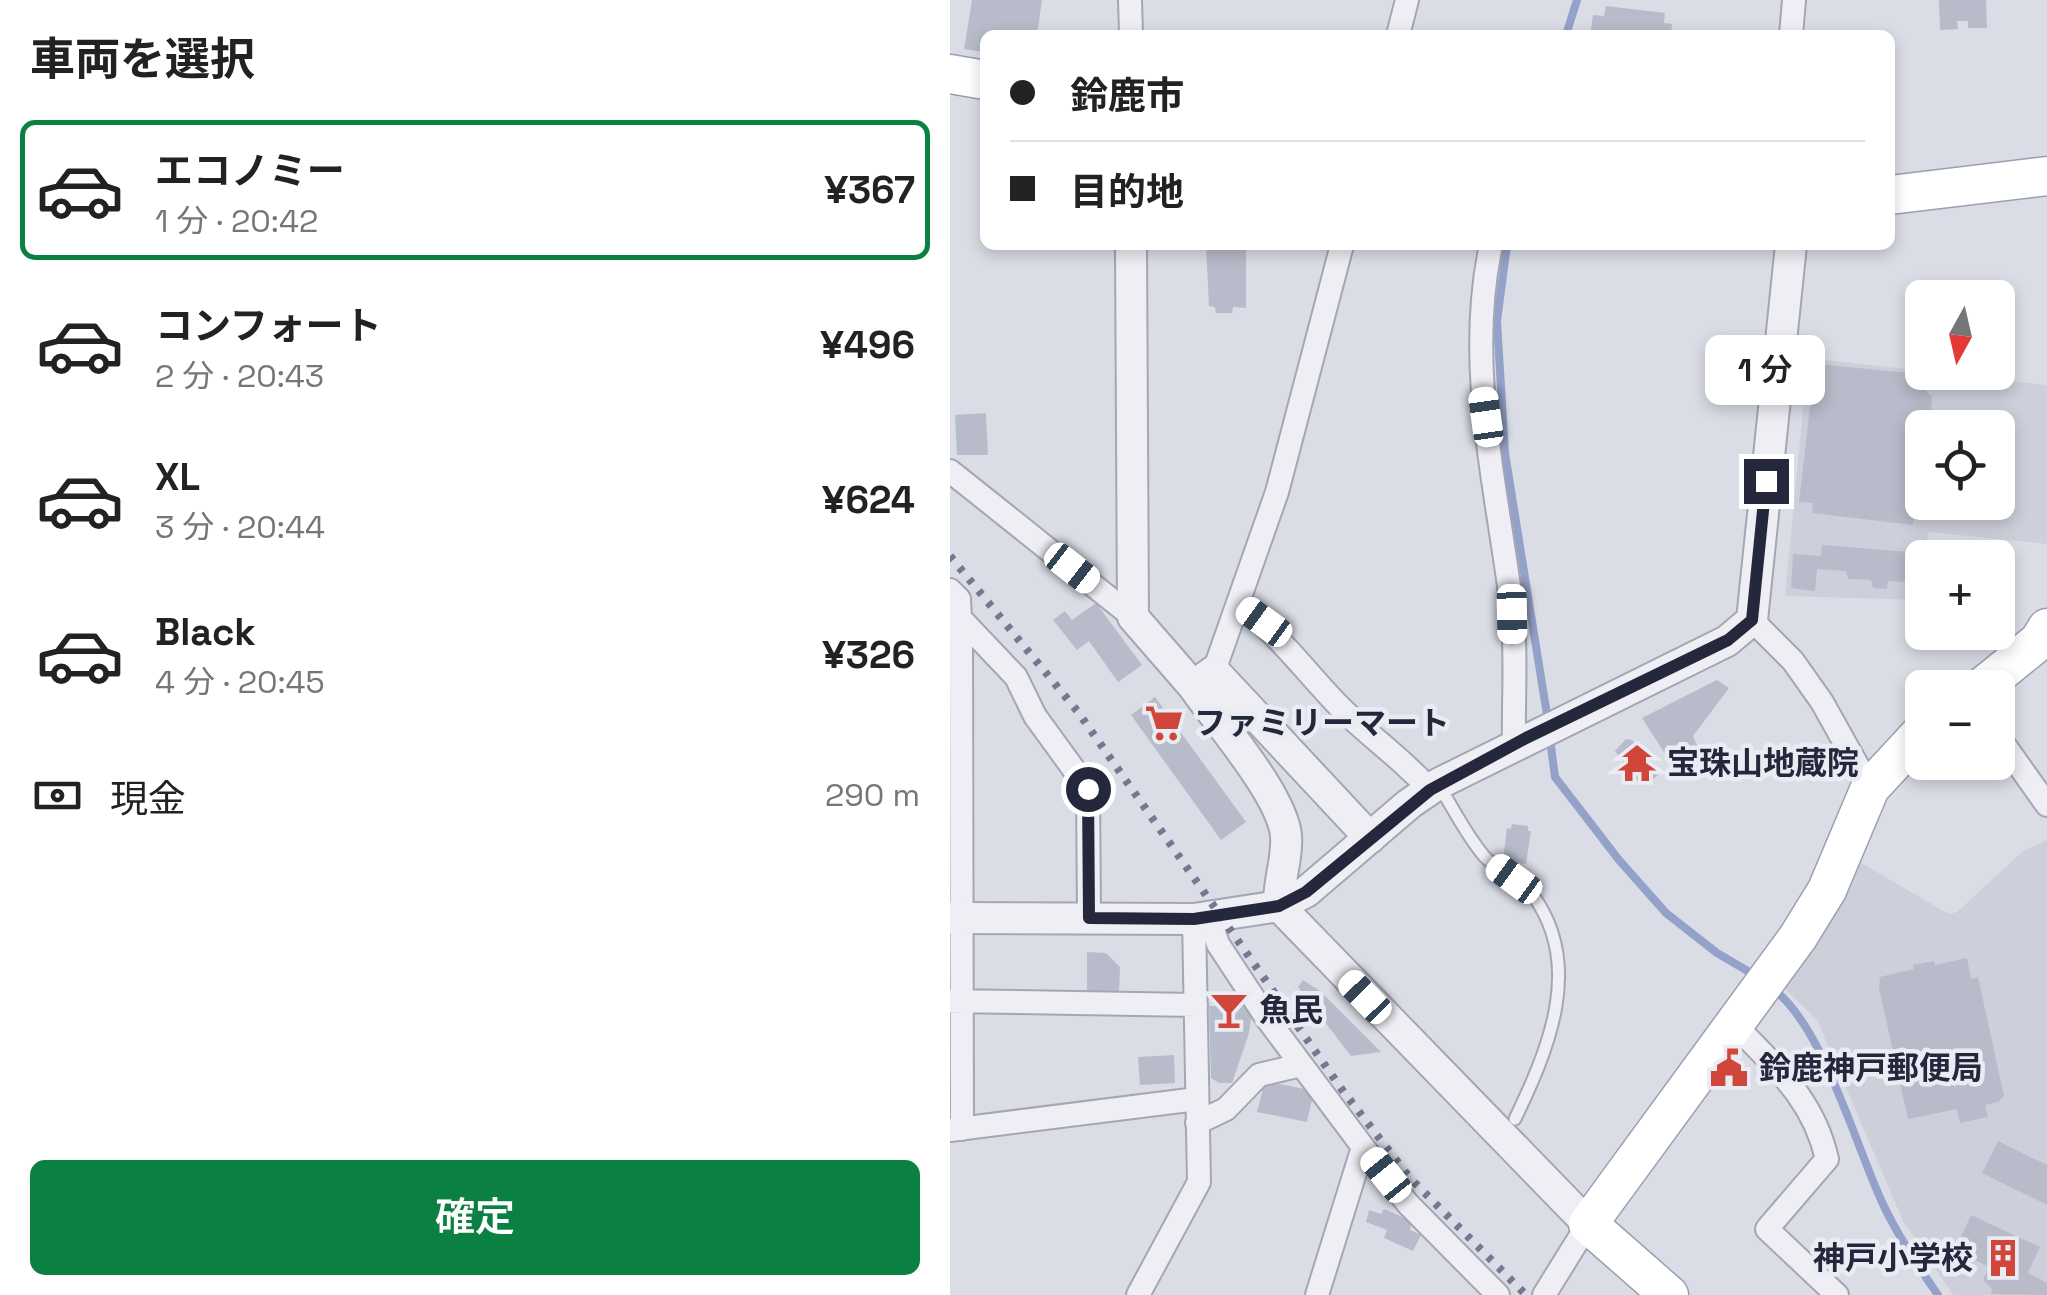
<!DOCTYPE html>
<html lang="ja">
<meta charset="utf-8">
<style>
body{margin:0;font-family:"Space Grotesk","Noto Sans JP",sans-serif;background:#f2f2f2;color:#222;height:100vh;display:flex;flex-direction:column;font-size:38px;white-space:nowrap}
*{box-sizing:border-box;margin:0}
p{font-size:32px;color:#767676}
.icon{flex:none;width:55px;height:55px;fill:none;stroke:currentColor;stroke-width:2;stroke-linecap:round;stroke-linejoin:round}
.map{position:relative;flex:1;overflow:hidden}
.side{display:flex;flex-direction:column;background:#fff;width:950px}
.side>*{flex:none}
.hud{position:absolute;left:30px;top:30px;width:915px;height:220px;border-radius:15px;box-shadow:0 5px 15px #0003;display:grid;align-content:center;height:220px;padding:0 30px;background:#fff}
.needle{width:65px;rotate:188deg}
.fabs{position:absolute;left:955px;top:280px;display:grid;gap:20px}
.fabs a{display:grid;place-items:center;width:110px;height:110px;border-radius:15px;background:#fff;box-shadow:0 5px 15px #0003;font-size:50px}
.end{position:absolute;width:45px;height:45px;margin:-22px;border:12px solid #25283c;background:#fff;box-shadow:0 0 0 5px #fff}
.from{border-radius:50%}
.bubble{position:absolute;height:70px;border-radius:15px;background:#fff;box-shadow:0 5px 15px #0003;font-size:32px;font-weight:600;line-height:70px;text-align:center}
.car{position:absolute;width:30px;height:60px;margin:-30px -15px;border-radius:12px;box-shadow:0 0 8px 2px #0007;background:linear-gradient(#fff 24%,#345 0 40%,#fff 0 76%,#345 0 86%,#fff 0)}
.hud b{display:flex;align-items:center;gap:35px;height:95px;font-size:38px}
.hud b+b{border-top:2px solid #e0e0e0}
.hud i{width:25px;height:25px;background:#222}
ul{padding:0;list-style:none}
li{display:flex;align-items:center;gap:30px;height:140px;margin:0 20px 15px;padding:0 10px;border:5px solid transparent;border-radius:15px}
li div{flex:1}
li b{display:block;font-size:38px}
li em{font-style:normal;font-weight:600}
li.on{border-color:#0b8043}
li>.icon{width:90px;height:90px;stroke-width:1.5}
h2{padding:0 30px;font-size:45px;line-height:120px}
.pay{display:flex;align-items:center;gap:25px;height:110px;padding:0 30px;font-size:38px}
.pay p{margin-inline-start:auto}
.action{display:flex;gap:20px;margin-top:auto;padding:20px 30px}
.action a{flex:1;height:115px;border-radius:15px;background:#0b8043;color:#fff;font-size:40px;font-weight:600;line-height:115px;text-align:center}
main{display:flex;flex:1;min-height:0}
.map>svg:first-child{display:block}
.built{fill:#cdcfdb;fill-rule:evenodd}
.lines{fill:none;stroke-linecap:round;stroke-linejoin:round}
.stream{stroke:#94a1c8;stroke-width:8}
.building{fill:#b8bbc9}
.service-casing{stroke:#a4a7b3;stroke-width:15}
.minor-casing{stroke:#a4a7b3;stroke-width:26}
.tertiary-casing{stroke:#a4a7b3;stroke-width:34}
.primary-casing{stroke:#9a9eb2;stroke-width:41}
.service{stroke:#eeeef4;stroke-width:11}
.minor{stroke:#eeeef4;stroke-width:22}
.tertiary{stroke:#eeeef4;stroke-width:30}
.primary{stroke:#fff;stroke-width:38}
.rail{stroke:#747890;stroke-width:8;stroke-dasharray:5 10;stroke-linecap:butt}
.route{stroke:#25283c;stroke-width:12}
.labels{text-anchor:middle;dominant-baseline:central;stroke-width:9;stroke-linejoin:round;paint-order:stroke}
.poi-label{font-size:32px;font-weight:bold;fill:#25283c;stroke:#eaecf4;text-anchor:start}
</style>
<main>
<section class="side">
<h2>車両を選択</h2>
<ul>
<li class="on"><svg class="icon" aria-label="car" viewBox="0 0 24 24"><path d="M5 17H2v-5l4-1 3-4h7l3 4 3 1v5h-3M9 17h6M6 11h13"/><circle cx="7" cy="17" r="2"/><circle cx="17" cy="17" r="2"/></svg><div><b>エコノミー</b><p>1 分 · 20:42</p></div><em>¥367</em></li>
<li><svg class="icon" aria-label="car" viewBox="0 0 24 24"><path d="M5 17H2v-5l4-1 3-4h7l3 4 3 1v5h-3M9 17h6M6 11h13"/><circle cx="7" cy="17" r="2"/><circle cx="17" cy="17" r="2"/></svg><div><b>コンフォート</b><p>2 分 · 20:43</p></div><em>¥496</em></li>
<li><svg class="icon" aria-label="car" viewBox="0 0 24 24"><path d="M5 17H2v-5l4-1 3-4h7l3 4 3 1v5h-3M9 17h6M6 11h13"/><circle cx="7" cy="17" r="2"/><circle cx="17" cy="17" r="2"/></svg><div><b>XL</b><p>3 分 · 20:44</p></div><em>¥624</em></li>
<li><svg class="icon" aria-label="car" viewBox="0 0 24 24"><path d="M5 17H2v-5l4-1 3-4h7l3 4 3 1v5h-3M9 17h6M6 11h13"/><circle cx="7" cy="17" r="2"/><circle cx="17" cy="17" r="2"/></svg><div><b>Black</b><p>4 分 · 20:45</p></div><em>¥326</em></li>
</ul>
<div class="pay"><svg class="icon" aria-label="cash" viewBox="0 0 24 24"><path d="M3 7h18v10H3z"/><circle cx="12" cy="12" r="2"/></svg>現金<p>290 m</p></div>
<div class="action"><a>確定</a></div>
</section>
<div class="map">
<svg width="1097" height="1295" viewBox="0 0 1097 1295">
<rect width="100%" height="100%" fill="#dbdde6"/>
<path class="built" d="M858 358 1097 385V544L978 532 975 557 972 558V600L835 596ZM972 428H1048V502H972Z
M1097 840V1295H1003L953 1221 867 1020 827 981 906 860 999 914 1007 912 1073 851Z"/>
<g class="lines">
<path class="stream" d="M616 35 627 0
M557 245 547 321 555 453 598 721
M600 739 605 777 669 860 716 913 767 953 808 977
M823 989C873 1026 905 1144 932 1202 947 1235 967 1265 988 1295"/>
</g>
<path class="building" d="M22 0H92L87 35H35V52L14 49Z
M989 0H1036L1037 28H1018V21H1007L1008 29 990 30Z
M656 6 715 13 714 23 722 24 721 35H640L643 15 654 16Z
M256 245H296V308L283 307 282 313H266L265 307 259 306Z
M865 364 960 373 982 397 980 428H972L974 513 964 512 963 525 862 513 863 503 849 502Z
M36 413 38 455H7L5 415Z
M872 545 960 552 957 582 938 581 937 589 923 588 921 580 898 579 896 571 867 569 865 591 841 588 843 554 871 556Z
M146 603 192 665 168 682 139 641 127 650 103 620 115 611 122 620Z
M767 680 779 688 743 736 750 752 723 766 692 718Z
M205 697 296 822 271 840 181 715Z
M676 739 682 740 709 774 697 784 694 780 690 784 665 751Z
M562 824 578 826V831H581L576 864 553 861 557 828 561 829Z
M137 952 156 953 170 967 169 995 137 994Z
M1017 958 1021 979 1028 977 1054 1096 1048 1102 1035 1105 1038 1117 1010 1123 1007 1109 958 1119 929 988 930 977 964 969 963 965 984 961 985 965Z
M353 980 370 991 431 1052 401 1056 348 987Z
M259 1006H303L299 1033 282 1083H269L261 1078Z
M224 1055 225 1083 190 1085 188 1057Z
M315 1081 364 1091 357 1122 307 1112Z
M1048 1141 1097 1165V1205L1032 1173Z
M434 1209 462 1221 460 1230 471 1235 463 1251 434 1238 437 1230 416 1222 419 1210 431 1214Z
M1021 1215 1090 1247 1078 1273 1097 1283V1295L1041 1294 1042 1289 1033 1280 1039 1267 1005 1250Z"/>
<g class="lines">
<g class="service-casing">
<path id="service" d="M488 784C503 808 516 835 534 856 548 871 570 878 582 894 635 965 598 1050 565 1119"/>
</g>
<g class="minor-casing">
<path id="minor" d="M180 0 181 35
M448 35 457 0
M841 35 844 0
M541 245C515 365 547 489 562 608 567 653 563 700 564 745
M0 471 183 617
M0 590 9 599 11 641 12 1129
M289 605C328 633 355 671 388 705 417 735 452 758 480 790
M10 618 66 677 85 716 138 789 139 917
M802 620 843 661 872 702 920 788
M264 671 327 492 392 245
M1048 736 1097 805
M259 917 268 944 318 1020 413 1147 458 1204 548 1295
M0 1001 246 1005
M783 1023C825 1067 863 1098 877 1159L817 1229 887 1295
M247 1123 276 1109 309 1075 351 1065
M0 1130 247 1099
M188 1295 249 1182 244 919
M367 1295 413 1147
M594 1295 638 1224"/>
</g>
<g class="tertiary-casing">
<path id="tertiary" d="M181 245 183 617 243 686
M420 838 264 671 243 686C268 722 333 796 336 836 338 858 328 882 329 906L638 1224
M0 918 244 919 329 906 356 892 459 804 488 784 777 641 802 620 841 245"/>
</g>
<g class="primary-casing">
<path id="primary" d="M0 74 35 80
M940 195 1097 176
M1031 688 1089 641 1097 628
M719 1295 638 1224 848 937 877 890 920 788 972 732"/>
</g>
<use href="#service" class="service"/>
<use href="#minor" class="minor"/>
<use href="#tertiary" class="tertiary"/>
<use href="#primary" class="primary"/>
<path class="rail" d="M0 556 128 712 393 1091 460 1178 576 1295"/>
</g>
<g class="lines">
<path class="route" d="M138 789 139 918 244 919 329 906 356 892 480 790 576 738 778 640 802 620 816 481"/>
</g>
<defs>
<g id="supermarket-bare" transform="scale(3)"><path d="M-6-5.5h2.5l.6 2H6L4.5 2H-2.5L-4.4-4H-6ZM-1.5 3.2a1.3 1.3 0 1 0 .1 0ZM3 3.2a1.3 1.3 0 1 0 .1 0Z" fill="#d1463a" stroke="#eaecf4" stroke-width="2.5" paint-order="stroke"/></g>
<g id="temple-bare" transform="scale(3)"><path d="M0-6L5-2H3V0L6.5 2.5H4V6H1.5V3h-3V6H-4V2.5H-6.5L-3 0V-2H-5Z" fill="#d1463a" stroke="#eaecf4" stroke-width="2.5" paint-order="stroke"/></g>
<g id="bar-bare" transform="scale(3)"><path d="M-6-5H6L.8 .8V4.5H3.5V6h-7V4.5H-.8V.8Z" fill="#d1463a" stroke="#eaecf4" stroke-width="2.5" paint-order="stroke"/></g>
<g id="civic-bare" transform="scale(3)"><path d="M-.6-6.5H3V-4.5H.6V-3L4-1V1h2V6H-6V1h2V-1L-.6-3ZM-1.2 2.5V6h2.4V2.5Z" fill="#d1463a" stroke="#eaecf4" stroke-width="2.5" paint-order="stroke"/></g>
<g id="building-bare" transform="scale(3)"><path d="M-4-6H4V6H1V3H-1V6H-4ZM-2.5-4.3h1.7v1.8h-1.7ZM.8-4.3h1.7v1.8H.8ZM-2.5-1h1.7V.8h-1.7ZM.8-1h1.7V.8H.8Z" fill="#d1463a" stroke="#eaecf4" stroke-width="2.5" paint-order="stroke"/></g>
</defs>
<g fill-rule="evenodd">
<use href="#supermarket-bare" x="214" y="723"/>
<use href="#temple-bare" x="687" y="763"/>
<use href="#bar-bare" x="279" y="1010"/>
<use href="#civic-bare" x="779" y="1068"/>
<use href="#building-bare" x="1053" y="1258"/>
</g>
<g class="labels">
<g class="poi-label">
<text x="244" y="723">ファミリーマート</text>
<text x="717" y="763">宝珠山地蔵院</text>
<text x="309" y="1010">魚民</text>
<text x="809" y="1068">鈴鹿神戸郵便局</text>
<text x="1023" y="1258" text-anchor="end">神戸小学校</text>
</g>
</g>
</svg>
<div class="fabs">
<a><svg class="needle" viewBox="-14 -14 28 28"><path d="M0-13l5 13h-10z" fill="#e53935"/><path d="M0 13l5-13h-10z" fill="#767676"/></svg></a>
<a><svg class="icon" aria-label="locate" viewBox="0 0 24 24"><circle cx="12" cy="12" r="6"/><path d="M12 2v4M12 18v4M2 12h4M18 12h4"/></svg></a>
<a>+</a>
<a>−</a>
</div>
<i class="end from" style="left:138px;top:789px"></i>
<i class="end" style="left:816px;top:481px"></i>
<div class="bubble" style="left:755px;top:335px;width:120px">1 分</div>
<i class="car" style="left:536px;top:417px;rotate:352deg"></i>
<i class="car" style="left:122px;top:568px;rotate:128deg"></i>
<i class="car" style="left:562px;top:614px;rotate:179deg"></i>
<i class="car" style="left:314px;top:622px;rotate:306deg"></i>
<i class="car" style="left:564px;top:879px;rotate:306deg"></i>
<i class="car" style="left:415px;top:997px;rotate:316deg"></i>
<i class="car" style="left:436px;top:1175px;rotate:321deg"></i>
<div class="hud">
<b><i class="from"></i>鈴鹿市</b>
<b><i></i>目的地</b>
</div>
</div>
</main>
